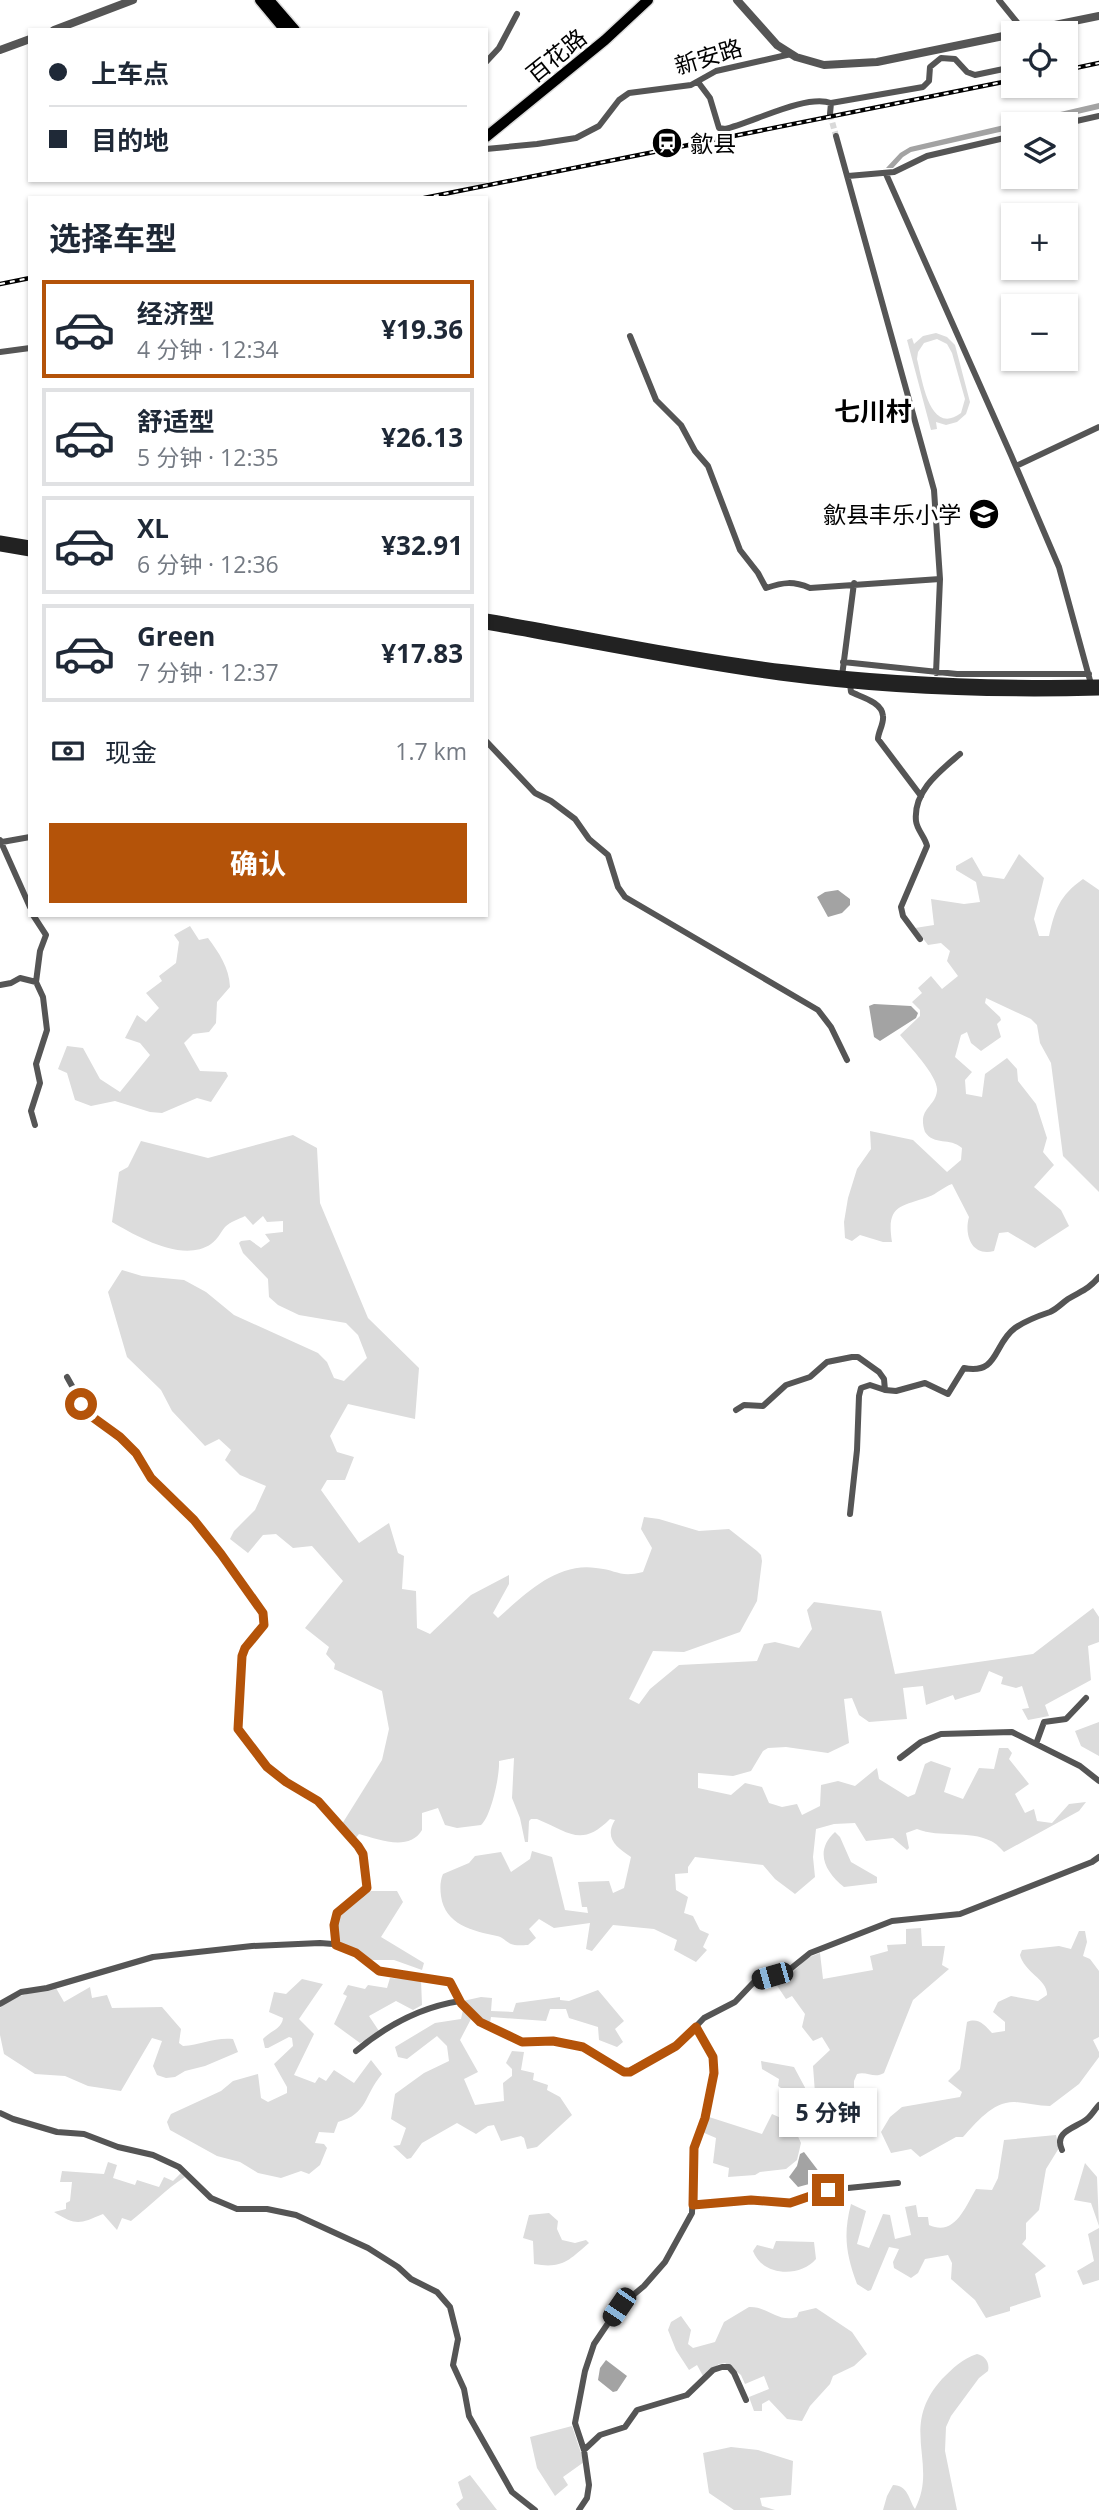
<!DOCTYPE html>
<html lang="zh">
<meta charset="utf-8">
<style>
body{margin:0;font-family:"Open Sans","Noto Sans SC",sans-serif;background:#f2f2f3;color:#1f2937;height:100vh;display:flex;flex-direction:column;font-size:26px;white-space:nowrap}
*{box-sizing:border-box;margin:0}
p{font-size:23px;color:#747a83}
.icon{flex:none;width:38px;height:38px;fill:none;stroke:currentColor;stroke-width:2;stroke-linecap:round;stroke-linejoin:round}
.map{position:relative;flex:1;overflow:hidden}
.details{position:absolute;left:28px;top:196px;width:460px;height:721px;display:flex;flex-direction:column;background:#fff;border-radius:0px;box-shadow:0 2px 5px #0004}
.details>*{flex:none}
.top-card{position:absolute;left:28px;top:28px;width:460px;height:154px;border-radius:0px;box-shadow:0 2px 5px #0004;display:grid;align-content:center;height:154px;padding:0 21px;background:#fff}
.buttons{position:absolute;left:1001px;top:21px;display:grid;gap:14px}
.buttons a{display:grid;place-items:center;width:77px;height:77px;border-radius:0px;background:#fff;box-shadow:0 2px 5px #0004;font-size:35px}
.end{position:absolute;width:32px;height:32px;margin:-16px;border:9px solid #b45309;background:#fff;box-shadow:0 0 0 4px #fff}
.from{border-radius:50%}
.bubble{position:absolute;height:49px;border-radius:0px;background:#fff;box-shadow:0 2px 5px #0004;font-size:23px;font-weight:700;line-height:49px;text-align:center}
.car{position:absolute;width:21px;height:42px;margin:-21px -10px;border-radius:9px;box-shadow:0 0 5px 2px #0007;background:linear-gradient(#222 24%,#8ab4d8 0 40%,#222 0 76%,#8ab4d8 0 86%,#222 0)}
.top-card b{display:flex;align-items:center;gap:24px;height:66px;font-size:26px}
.top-card b+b{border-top:2px solid #e0e1e3}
.top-card i{width:18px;height:18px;background:#1f2937}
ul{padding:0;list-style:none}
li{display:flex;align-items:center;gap:21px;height:98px;margin:0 14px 10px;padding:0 7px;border:4px solid #e0e1e3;border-radius:0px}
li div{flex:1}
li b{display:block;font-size:26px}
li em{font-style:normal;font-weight:700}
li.selected{border-color:#b45309}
li>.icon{width:63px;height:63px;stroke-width:1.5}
h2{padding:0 21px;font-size:32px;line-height:84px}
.pay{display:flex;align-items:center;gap:18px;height:77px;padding:0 21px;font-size:26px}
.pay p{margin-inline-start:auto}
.cta{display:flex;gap:14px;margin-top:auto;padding:14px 21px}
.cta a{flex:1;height:80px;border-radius:0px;background:#b45309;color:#fff;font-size:28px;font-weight:700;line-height:80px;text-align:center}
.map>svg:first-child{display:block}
.green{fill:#dcdcdc;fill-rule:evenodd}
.water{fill:#a3a3a3}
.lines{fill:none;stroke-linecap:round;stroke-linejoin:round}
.minor-tunnel{stroke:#d9d9d9;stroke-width:6;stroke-dasharray:6 3;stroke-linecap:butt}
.primary-casing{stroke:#dbdbdb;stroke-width:13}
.minor{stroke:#555;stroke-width:6}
.tertiary{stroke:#555;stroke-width:8}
.secondary{stroke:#222;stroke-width:9}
.primary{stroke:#000;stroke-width:10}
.rail-casing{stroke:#000;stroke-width:4.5}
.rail{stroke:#fff;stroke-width:2;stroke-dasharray:5;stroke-linecap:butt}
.route{stroke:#b45309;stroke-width:9}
.labels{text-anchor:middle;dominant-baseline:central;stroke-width:6;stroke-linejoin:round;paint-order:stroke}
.street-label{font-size:23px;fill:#000;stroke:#fff}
.poi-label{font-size:23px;fill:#000;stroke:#fff;text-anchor:start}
.quarter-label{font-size:26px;font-weight:bold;fill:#000;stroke:#fff}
</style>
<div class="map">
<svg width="1099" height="2510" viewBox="0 0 1099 2510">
<rect width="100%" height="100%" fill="#fff"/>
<path class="green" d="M936 333 947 337 955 345 970 402 966 414 957 422 946 425 936 422 937 429 931 430 907 340 912 338 914 344 923 336ZM937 339 947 344 952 353 965 399 961 413C929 437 922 378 917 359L918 352 924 343Z
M1019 854 1044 878 1034 919 1039 936H1049C1055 910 1059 896 1083 879L1099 890V1192L1063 1156 1051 1063 1040 1043 1037 1025 1031 1019 986 998 985 1003 1000 1017 1001 1020 997 1024 1001 1037 981 1051 971 1043 967 1032 961 1035 955 1057 972 1072 965 1080 966 1094 982 1097 985 1074 1007 1058 1017 1069 1018 1081 1036 1104 1047 1138 1043 1152 1054 1165 1034 1187 1061 1210 1069 1226 1035 1248 1008 1232 999 1233 994 1251C971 1257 964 1234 969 1217L952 1184C943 1187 937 1194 928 1197 900 1207 886 1205 892 1242H883L860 1235 852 1241 845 1238 844 1222 848 1198 857 1169 871 1149 870 1131 913 1140 947 1172 961 1160 962 1148C950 1137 934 1146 925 1132 917 1108 935 1108 937 1091 939 1077 909 1046 900 1035L920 1016V1010L912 1002 922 993 918 988 931 976 942 989 958 976 947 961 950 951 941 943 928 945 915 928 934 925 931 899 964 904 980 902 976 882 956 870V866L972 857 983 876 1004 879Z
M190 926 199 940 208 938C219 953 229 967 230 987L217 1002 216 1023 209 1032 193 1034 184 1043 200 1071 226 1072 228 1076 211 1102 197 1098 162 1113 150 1112 115 1101 91 1106 75 1100 67 1073 58 1069 67 1046 83 1048 100 1079 120 1092 150 1055 140 1043 125 1038 137 1015 146 1022 159 1008 146 993 162 981 159 976 176 963 179 942 174 935Z
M293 1135 317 1148 320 1203 368 1318 419 1368 415 1419 348 1404 330 1436 337 1452 354 1457 345 1480H327L321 1490 359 1543 389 1523 398 1553 404 1556 402 1589 416 1591 417 1628 430 1634 471 1595 509 1575V1584L493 1613 498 1618C525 1594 557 1562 596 1568 618 1570 619 1578 643 1572L652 1548 641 1529 644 1517 659 1519 699 1531 729 1529 757 1551 761 1555 762 1561 757 1601 740 1632 684 1652 653 1651 629 1699 639 1704 650 1689 679 1665 757 1661 764 1644 775 1642 799 1648 812 1629 807 1610 814 1602 881 1611 895 1674 1033 1654 1093 1608 1099 1617V1642L1088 1646 1091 1680 1045 1705 1049 1716 1028 1720 1022 1709 1029 1708 1022 1686 1016 1688 1001 1684 1003 1677 989 1671 980 1692 955 1700 953 1695 926 1705 923 1686 903 1688 907 1719 869 1722 859 1715 852 1698 844 1699 849 1743 828 1753 786 1747 768 1748 763 1751 751 1771 733 1776 698 1773V1788L731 1795 745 1783 762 1787 769 1803 782 1807 797 1804 802 1815 820 1806 821 1785 838 1781 855 1786 877 1768 879 1779 908 1797 915 1794 925 1764 931 1761 951 1768 944 1792 963 1799 979 1768 994 1769 999 1748H1008L1012 1753 1009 1759 1029 1784 1015 1794 1025 1813 1034 1809 1037 1821 1052 1823 1069 1804 1086 1802 1079 1811 1004 1852C1001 1849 996 1843 991 1841 969 1830 940 1838 917 1829L906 1833 909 1848 907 1850 893 1838 866 1841 855 1823 834 1824 816 1829 813 1857 815 1877 795 1894 775 1879 763 1865 695 1857 688 1867V1873L675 1874 676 1890 688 1897 684 1913 693 1916 700 1930 709 1934 703 1947 707 1950 696 1962 674 1950 677 1940 654 1929 613 1925 592 1951 586 1949 590 1923 554 1928 539 1919 529 1929 536 1938 528 1945C523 1945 515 1946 511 1944 506 1942 503 1937 497 1936 473 1931 445 1925 441 1896 440 1888 440 1881 443 1874L469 1863 475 1856 501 1852 511 1872 530 1859 532 1851 552 1857 565 1910 588 1913 587 1907H582L578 1882 609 1881 613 1893 624 1888 631 1857C616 1847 604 1838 615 1820L610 1819C581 1848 569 1832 537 1819H531L529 1821 528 1842H525L520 1818 512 1798 514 1758 499 1761C500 1775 491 1817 481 1825L457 1828 445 1825 438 1808 422 1813V1830C409 1852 378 1839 359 1834L355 1839 342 1824 382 1760 389 1729 382 1691 334 1669 335 1664 326 1654 329 1647 305 1628 343 1581 312 1546 293 1548 276 1534 263 1535 248 1553 230 1539 234 1531 255 1510 266 1486 240 1475 225 1460 231 1450 219 1439 205 1446 172 1411 161 1390 127 1357 108 1292 122 1270 142 1276 184 1280 206 1292 234 1315 318 1353 327 1362 334 1378 344 1381 367 1358 358 1335 346 1323 299 1315 278 1305 269 1297 268 1279 243 1253 239 1243 241 1241 250 1240 261 1248 270 1241 265 1234 283 1232V1221L267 1222 263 1216 253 1225 245 1216C239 1219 230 1222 225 1227 220 1233 218 1239 211 1244 183 1263 138 1237 112 1222L119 1172 128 1167 141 1141 208 1158Z
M1099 1722V1756L1081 1746 1075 1731Z
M835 1832 840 1837 851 1862 877 1877V1883L844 1887C825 1872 814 1851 835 1832Z
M371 1891H397L403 1902 381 1937 424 1963 422 1970 394 1960H369L358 1951 339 1942 338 1917 347 1907Z
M921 1928 922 1946H945L942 1965 949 1969 913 2000 884 2073C874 2079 867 2071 857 2074L854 2081V2092L838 2101 826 2124 817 2125 804 2117 802 2108 795 2107 796 2132 801 2143 797 2160 786 2169 760 2172 755 2175 728 2177 729 2168 713 2163 716 2138 702 2132 709 2117 762 2134 772 2114 781 2118 793 2096 778 2086 779 2079 762 2069 761 2061 794 2067 809 2095 815 2093 813 2066 830 2050 822 2037 813 2041 802 2027 805 2014 792 1996 786 1999 772 1978 793 1972 807 1958 820 1953 823 1979 873 1970 870 1956 888 1951 887 1945 906 1944V1929Z
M1079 1931H1085L1087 1942 1083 1956 1090 1959 1099 1971V2037L1093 2040 1099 2052V2057L1079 2084 1050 2106C1038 2106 1026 2103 1015 2102 993 2101 976 2123 963 2137H956L920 2157 911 2149 891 2153 881 2132 890 2117 902 2107 960 2097 962 2092 948 2081 960 2069 967 2022C978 2017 985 2025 992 2033L1005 2031V2022L993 2012 998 2002 1011 1996 1038 2001 1047 1995C1048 1980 1024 1972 1020 1955L1022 1950 1059 1946 1071 1949Z
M390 1978 421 1980 422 2005 413 2010 396 2001 369 2016 379 2031 360 2043 334 2024 347 1996 343 1994 348 1985 365 1989 368 1985 387 1988Z
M302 1979 323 1984 299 2019 314 2034 294 2075 315 2083 319 2077 326 2081 334 2070 354 2083 371 2060 382 2074C364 2095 368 2114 338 2122L334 2133 319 2132 315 2143 324 2144 327 2148 320 2165 309 2174 301 2171 281 2178 258 2173 240 2162 217 2156 170 2130 167 2122 171 2114 221 2091 233 2081 258 2074 261 2098 268 2102 287 2093V2087L274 2064 293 2046 292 2038 289 2037 268 2048H265L263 2039C270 2031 282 2029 283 2018L269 2012 274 1992 286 1994Z
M90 1987 92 1998 107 1995 112 2008 162 2007 181 2029 179 2043 183 2046C201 2045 215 2037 233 2039L238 2052 205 2066 185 2071 175 2077 166 2078 157 2075 153 2066 162 2041 152 2038 121 2091 88 2086 65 2076 35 2074 4 2054 0 2035V2008C14 1994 37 1992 56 1988L64 2002Z
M598 1990 624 2021 615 2029 623 2042 617 2047 599 2040 598 2027 569 2018 566 2009H550L546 2021 491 2017 490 2023 479 2018 463 2001 481 1997 492 1998 491 2011 513 2012 516 2003 560 1997V2000L569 2001Z
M463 2010 471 2019 460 2040 478 2072 464 2079 475 2105 504 2101 503 2083 512 2076V2069L506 2063 512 2051 524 2052 521 2070 534 2073 533 2080 548 2085 547 2090 560 2097 572 2115 537 2147 527 2149 524 2138 521 2136 501 2141 494 2125 488 2126 476 2134 457 2123 422 2143 411 2158 407 2159 393 2146 400 2145 406 2128 391 2119 395 2094 424 2073 449 2061 447 2046 437 2036 407 2059 398 2057 395 2047 435 2023 461 2019Z
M1056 2135 1059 2148 1046 2169 1039 2210 1026 2223V2239L1022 2244 1046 2266 1035 2274 1041 2297 1010 2307V2311L986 2318 975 2300 951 2279 952 2263 948 2255 925 2259 918 2273 911 2278 894 2268 893 2262 899 2249 889 2247 871 2290 868 2291 857 2284C846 2254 843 2235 851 2204L866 2211 857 2244 869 2248 883 2214 890 2215 895 2239 911 2235 905 2207 916 2205 918 2217H928L929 2225C955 2237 965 2207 976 2189L992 2190 998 2178 1004 2140Z
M108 2162 117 2165 113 2178 135 2185 137 2180 159 2187 164 2177 173 2181 181 2173 185 2177C166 2189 150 2206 131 2221L122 2218 117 2230 103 2214C79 2224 77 2226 54 2212L66 2209V2203L70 2201 72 2182H60L62 2171 104 2174Z
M1085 2163 1097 2177 1099 2226 1091 2203 1074 2200Z
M549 2213 558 2221 557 2229 562 2240 575 2243 586 2240 589 2243C569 2260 563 2269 534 2264L533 2241 523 2238 529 2215Z
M1099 2228V2280L1083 2285 1077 2271 1094 2261 1088 2234Z
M776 2241 814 2242 816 2259C800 2278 762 2276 753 2251L757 2245 773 2249Z
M749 2307C767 2306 778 2323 797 2317L799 2312 816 2308 852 2332 867 2354 854 2366 833 2376 830 2384 810 2406 802 2421 787 2419 769 2400 762 2404V2411H754L749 2397 769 2389 764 2376 745 2384 741 2375 725 2363 719 2364 703 2376 697 2365 689 2370 676 2350 668 2330 671 2322 681 2316 691 2330 688 2344 693 2348 715 2342 724 2322Z
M977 2354C985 2356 990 2362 988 2371L979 2378 951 2416 946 2427 945 2451 957 2510H883L887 2496 893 2485C908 2485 909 2500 915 2509 939 2463 898 2428 942 2379 953 2368 962 2359 977 2354Z
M572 2426 584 2462 563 2477 568 2485 555 2496 537 2468 530 2437Z
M731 2447 758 2450 793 2461 791 2495 760 2498 762 2506 775 2510H734L709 2493 703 2453Z
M470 2475 497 2510H460L456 2504 463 2498 458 2482Z"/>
<path class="water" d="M1099 103V109L1034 124H1013V129L911 152 903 157 893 168H886L900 153 910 147Z
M838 890 850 899V905L842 913 828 917 817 897 825 892Z
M874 1004 911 1006 918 1013 916 1018 880 1041 874 1037 869 1006Z
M804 2152 820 2173 813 2183 798 2187 789 2177 797 2166 800 2154Z
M606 2360 627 2376 617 2391 613 2392 598 2380 600 2368Z"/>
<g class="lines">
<path class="minor-tunnel" d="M830 114 836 136"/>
<g class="primary-casing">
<path id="primary" d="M260 0 285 30
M269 0 295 30
M486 137 605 40 648 0"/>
</g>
<path class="minor" d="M999 0 1024 31
M1066 34 1076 21
M486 62 499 48 517 14
M698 82 710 98 719 128 725 129C752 123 805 94 831 103L923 87 929 81 930 67 941 58 955 59 967 72 975 75 1013 67
M830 114 831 103
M1063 124 1099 116
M836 136 934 490 940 579 936 673
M486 149 537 144 576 138 599 126 619 100 629 93 691 85 716 71 791 54
M886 174 1011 455 1059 567 1091 684
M848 176 894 172 927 156 1013 136
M630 336 656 400 681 425 695 451 708 466 740 550 758 573 766 588C784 582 793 581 810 588L940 579
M0 352 30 348
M1016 466 1099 427
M843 662 957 674H1089
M842 676 854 583
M850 684 851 692C861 697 882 702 883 716 884 724 878 732 878 739L921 796
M486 741 535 793 551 801 575 819 589 839 608 855 618 887 625 897 818 1010 831 1027 847 1060
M0 840 30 907
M2 842 30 837
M33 915 46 935 40 951 36 982 43 997 47 1030 36 1064 40 1083 31 1111 35 1125
M920 939 903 916 901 907 927 846C925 837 917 830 916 821 913 791 940 771 960 754
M0 985 11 983 20 978 36 982
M67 1377 86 1411 134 1450 151 1478 193 1520 221 1554 263 1613 264 1625 245 1648 242 1656 238 1729 267 1767 286 1782 318 1801 358 1846 363 1854 367 1888C362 1896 355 1898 348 1903 332 1913 335 1928 336 1945
M736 1410 744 1405 763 1406 786 1385 810 1377 827 1362 852 1357H858L879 1372 884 1379 885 1390
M850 1514 857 1450 859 1396 861 1388 870 1385 885 1390 896 1391 925 1383 948 1394 964 1368C999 1375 993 1344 1015 1328 1025 1321 1038 1316 1050 1312 1057 1309 1062 1303 1068 1299 1081 1291 1088 1290 1099 1277
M1036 1744 1044 1722 1066 1719 1086 1698
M900 1758 921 1742 941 1734 1012 1732 1080 1766 1099 1781
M0 2004 21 1992 47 1988 153 1957 252 1946 320 1943 333 1944 356 1953 379 1971 450 1982 461 2003 480 2022 522 2042 553 2041 583 2047 626 2073 679 2044 704 2018 735 2002 754 1982 789 1970 810 1953 892 1921 960 1914 1092 1862 1099 1857
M356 2051C387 2025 421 2007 460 2001
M0 2113 13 2119 57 2132 84 2134 118 2147 153 2155 179 2167 211 2198 237 2209H267L296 2215 368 2248 398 2267 411 2279 437 2292 450 2307 458 2339 453 2365 464 2389 469 2416 512 2492 535 2510
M1062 2150C1053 2131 1076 2128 1087 2119 1092 2115 1095 2109 1099 2105
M693 2205 751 2200 790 2203 828 2190 898 2183
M584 2450 600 2435 625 2427 637 2410 687 2395 713 2370 722 2367H729L734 2373 746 2400
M579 2510 587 2498 589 2485 584 2450 575 2423 585 2371 594 2344 619 2307 644 2286 665 2262 692 2213 694 2148 705 2118 714 2073 713 2057 696 2027"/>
<path class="tertiary" d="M737 0 777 45 796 57 824 65 877 62 1013 34
M54 30 133 0
M1015 33 1099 16
M0 50 30 39"/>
<path class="secondary" d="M0 540 30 545
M0 547 30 552
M486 618C586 635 685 657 786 669 890 682 994 686 1099 684
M486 625C584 642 682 663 780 676 886 690 992 694 1099 691"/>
<use href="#primary" class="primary"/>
<g class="rail-casing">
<path id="rail" d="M1066 70 1099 63
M424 198 1013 80
M0 284 30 278"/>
</g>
<use href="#rail" class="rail"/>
</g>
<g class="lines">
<path class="route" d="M81 1404 91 1416 120 1437 136 1453 151 1478 194 1520 221 1554 263 1613 264 1625 245 1648 242 1656 238 1729 267 1767 286 1782 318 1801 358 1846 363 1854 367 1888 337 1913 334 1925 336 1945 356 1953 379 1971 450 1982 461 2003 480 2022 522 2042 553 2041 583 2047 624 2072H630L676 2046 696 2027 713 2057 714 2073 705 2118 694 2148 693 2205 751 2200 790 2203 828 2190"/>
</g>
<defs>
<g id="station-disc" transform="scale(1.575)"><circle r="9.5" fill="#000" stroke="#fff"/><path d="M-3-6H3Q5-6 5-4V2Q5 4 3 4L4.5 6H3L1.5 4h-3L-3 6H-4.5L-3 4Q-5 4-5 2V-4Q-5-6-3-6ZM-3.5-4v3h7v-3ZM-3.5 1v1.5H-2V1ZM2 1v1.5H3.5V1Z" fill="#fff"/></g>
<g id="school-disc" transform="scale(1.575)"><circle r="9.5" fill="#000" stroke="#fff"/><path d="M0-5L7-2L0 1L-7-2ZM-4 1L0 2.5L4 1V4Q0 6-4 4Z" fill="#fff"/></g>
</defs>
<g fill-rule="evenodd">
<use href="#station-disc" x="667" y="143"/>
<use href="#school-disc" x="984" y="514"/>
</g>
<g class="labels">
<g class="street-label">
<text transform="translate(556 55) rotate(-39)">百花路</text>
<text transform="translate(708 56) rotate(-17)">新安路</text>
</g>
<g class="poi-label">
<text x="690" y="143">歙县</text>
<text x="961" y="514" text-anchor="end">歙县丰乐小学</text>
</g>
<g class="quarter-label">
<text x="873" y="411">七川村</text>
</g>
</g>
</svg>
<div class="buttons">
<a><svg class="icon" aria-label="locate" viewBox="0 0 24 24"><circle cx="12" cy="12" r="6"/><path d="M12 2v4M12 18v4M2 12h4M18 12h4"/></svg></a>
<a><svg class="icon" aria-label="layers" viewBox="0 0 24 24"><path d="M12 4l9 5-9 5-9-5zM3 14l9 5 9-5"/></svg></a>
<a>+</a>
<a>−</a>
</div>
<i class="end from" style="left:81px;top:1404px"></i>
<i class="end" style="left:828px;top:2190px"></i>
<div class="bubble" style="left:779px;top:2088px;width:98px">5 分钟</div>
<i class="car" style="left:772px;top:1976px;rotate:254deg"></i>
<i class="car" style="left:619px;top:2307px;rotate:214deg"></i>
<div class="top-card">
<b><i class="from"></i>上车点</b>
<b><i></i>目的地</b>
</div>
<section class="details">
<h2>选择车型</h2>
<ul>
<li class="selected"><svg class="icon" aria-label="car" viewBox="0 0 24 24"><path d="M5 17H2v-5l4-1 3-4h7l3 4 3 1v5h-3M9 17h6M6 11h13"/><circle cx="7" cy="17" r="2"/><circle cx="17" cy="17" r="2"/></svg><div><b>经济型</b><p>4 分钟 · 12:34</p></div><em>¥19.36</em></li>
<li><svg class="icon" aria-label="car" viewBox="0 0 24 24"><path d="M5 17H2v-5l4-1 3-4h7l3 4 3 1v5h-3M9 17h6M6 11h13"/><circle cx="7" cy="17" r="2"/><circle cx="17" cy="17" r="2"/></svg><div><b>舒适型</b><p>5 分钟 · 12:35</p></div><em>¥26.13</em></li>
<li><svg class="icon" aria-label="car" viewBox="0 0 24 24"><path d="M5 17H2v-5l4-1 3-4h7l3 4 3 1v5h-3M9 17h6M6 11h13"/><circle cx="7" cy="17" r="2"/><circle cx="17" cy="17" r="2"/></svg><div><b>XL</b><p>6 分钟 · 12:36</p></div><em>¥32.91</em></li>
<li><svg class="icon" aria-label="car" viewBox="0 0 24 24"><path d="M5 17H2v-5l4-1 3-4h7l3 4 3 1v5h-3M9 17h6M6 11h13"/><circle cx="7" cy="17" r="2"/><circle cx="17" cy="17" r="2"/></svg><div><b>Green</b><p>7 分钟 · 12:37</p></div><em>¥17.83</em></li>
</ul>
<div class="pay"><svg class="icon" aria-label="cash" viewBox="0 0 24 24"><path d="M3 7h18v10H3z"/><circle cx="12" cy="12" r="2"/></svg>现金<p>1.7 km</p></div>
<div class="cta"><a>确认</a></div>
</section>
</div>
